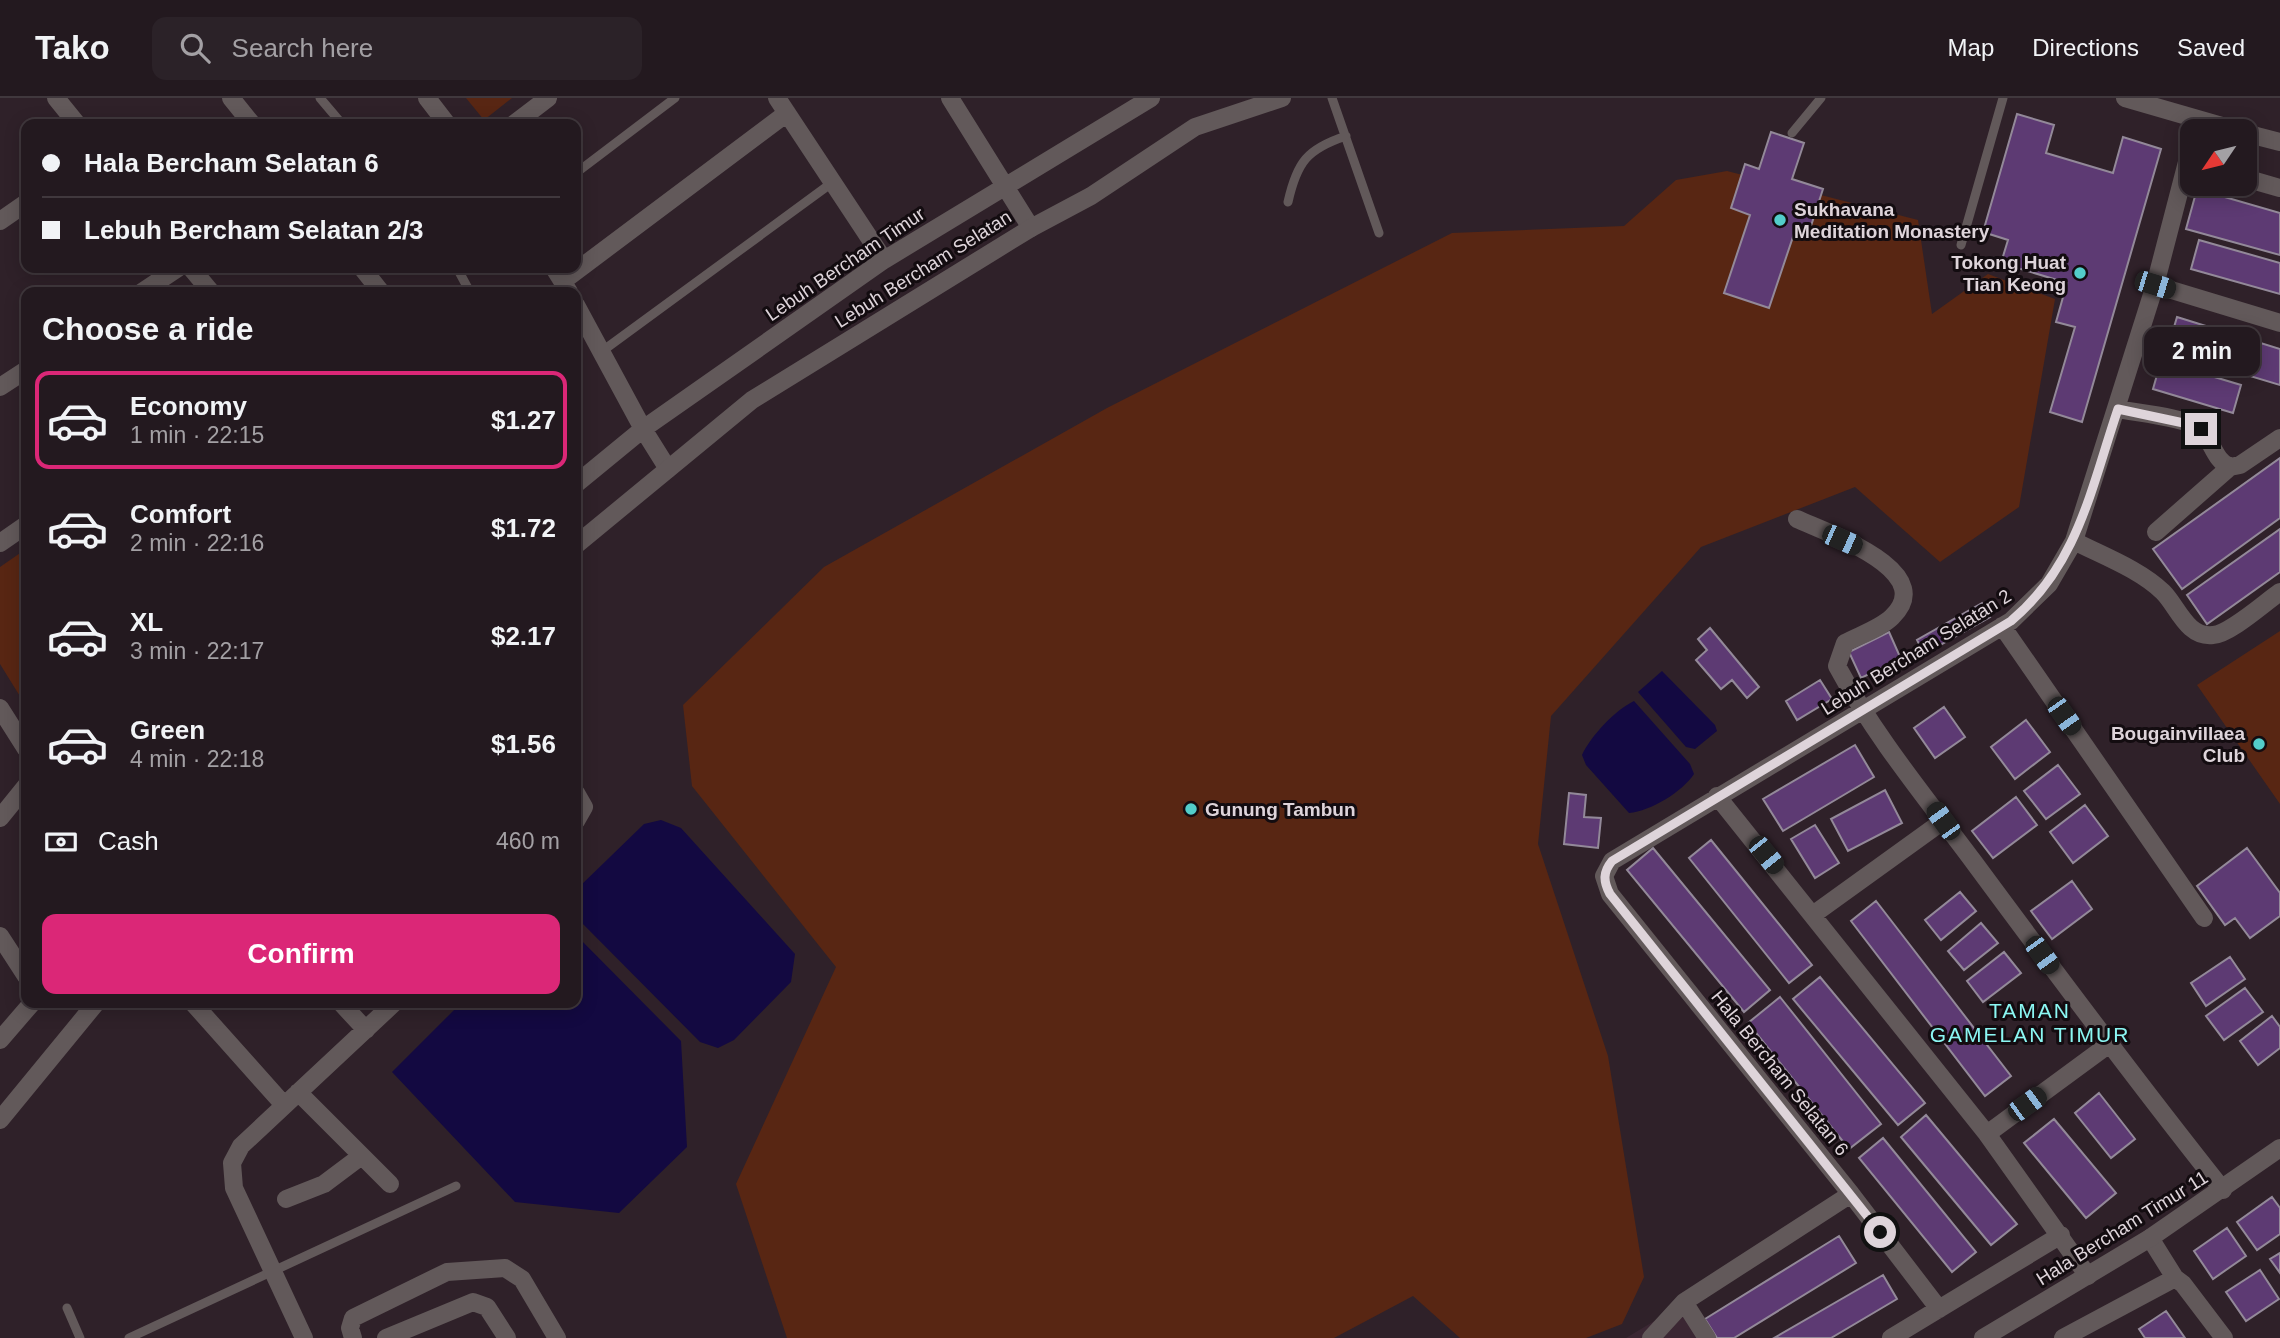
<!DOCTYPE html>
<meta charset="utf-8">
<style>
body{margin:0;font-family:Arial,sans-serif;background:#2b2228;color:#f1f3f6;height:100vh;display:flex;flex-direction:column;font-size:26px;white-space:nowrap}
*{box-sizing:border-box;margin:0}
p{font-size:23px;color:#a3a0a4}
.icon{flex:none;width:38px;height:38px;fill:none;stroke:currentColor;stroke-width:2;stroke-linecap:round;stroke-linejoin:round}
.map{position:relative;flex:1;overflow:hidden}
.drawer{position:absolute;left:21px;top:189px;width:560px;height:721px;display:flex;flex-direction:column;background:#23191f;border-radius:14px;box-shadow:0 4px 18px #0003,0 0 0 2px #40383d}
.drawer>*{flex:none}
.hud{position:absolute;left:21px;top:21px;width:560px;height:154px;border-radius:14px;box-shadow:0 4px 18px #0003,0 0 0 2px #40383d;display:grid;align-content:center;height:154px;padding:0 21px;background:#23191f}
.needle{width:46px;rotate:235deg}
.controls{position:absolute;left:2180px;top:21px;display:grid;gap:14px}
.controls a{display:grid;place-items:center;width:77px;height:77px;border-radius:14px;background:#23191f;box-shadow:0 4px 18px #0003,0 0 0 2px #40383d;font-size:35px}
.end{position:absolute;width:32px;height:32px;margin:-16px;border:9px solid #ded4da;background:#111;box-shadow:0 0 0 4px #111}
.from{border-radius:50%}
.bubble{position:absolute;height:49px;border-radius:14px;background:#23191f;box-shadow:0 4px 18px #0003,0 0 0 2px #40383d;font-size:23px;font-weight:700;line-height:49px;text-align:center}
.car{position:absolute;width:21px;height:42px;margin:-21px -10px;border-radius:9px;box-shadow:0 0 5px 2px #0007;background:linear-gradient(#222 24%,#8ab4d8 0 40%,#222 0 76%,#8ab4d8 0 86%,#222 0)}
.hud b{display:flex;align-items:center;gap:24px;height:66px;font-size:26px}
.hud b+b{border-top:2px solid #40383d}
.hud i{width:18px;height:18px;background:#f1f3f6}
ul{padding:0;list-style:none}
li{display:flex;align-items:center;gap:21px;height:98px;margin:0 14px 10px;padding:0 7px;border:4px solid transparent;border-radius:14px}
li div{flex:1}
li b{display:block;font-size:26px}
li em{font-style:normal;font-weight:700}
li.selected{border-color:#db2777}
li>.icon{width:63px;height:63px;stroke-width:1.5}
h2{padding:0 21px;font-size:32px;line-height:84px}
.pay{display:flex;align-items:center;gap:18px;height:77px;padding:0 21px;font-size:26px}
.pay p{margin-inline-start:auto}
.button{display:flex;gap:14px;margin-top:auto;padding:14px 21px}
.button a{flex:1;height:80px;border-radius:14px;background:#db2777;color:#fff;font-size:28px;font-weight:700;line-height:80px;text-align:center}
header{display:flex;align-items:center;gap:42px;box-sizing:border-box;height:98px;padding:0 35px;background:#23191f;border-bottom:2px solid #40383d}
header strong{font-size:33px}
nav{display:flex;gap:38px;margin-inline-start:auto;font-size:24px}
.search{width:490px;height:63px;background:#2b2228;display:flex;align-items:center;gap:18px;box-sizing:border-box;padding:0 24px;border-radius:14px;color:#a3a0a4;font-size:26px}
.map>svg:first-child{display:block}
.built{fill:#3b2733}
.green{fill:#582613}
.water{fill:#130941}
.building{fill:#5d3a73;stroke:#938999;stroke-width:2}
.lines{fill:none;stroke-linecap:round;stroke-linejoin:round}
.service{stroke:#62595a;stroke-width:9}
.minor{stroke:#62595a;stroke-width:18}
.tertiary{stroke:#62595a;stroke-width:18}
.route{stroke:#ded4da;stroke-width:9}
.poi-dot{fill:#53cdca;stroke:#130c10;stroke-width:2.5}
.labels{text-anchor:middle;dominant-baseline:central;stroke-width:6;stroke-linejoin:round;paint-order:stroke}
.poi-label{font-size:19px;font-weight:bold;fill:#ded4da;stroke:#130c10;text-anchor:start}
.street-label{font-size:19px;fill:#ded4da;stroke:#130c10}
.neighbourhood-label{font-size:21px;letter-spacing:2px;fill:#8bf7f3;stroke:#130c10}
</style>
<header>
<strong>Tako</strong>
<div class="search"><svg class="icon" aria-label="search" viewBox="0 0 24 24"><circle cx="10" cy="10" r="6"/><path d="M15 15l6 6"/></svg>Search here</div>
<nav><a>Map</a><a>Directions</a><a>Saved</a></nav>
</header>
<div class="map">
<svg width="2280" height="1240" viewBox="0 0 2280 1240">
<rect width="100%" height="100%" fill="#2f2129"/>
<path class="built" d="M1681 1207 1703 1240H1626Z"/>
<path class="green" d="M466 0H512L484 22Z
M1727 73 1918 122 1932 216 1988 176 2055 201 2019 409 1940 464 1855 389 1701 449 1551 618 1538 746 1608 958 1644 1179 1622 1226 1586 1240H1460L1413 1198 1334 1240H787L736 1086 836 869 692 688 683 607 824 469 1107 310 1452 135 1624 128 1676 82Z
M26 451V608L0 566V469Z
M2280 533V706L2197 587Z"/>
<path class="water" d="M1662 573 1715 627 1717 633 1695 651 1686 649 1638 594Z
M1634 603 1690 666 1694 676C1682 694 1651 713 1629 715L1586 667 1582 657C1591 638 1615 612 1634 603Z
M661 722 681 730 795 856 791 884 734 942 718 950 700 944 579 822 576 812 578 790 644 726Z
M576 837 681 943 687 1049 619 1115 515 1104 392 974 461 905H576Z"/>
<path class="building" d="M2017 16 2054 27 2046 55 2113 75 2123 39 2161 51 2082 324 2050 314 2075 229 2056 224 2067 185 2001 165 2008 142 1983 134Z
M1771 34 1804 45 1792 81 1823 91 1810 131 1797 127 1769 210 1724 195 1750 117 1731 110 1745 66 1759 71Z
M2197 91 2280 115V157L2186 131Z
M2199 142 2280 165V196L2191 171Z
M2177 219 2280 251V287L2167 253Z
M2161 263 2241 287 2233 315 2153 291Z
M2280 360V420L2182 491 2153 451Z
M2280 431V474L2207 526 2187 497Z
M1982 505 1990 519 1924 556 1917 542Z
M1710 530 1759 589 1747 600 1732 582 1721 591 1696 562 1707 552 1698 541Z
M1889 534 1901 561 1861 580 1849 554Z
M1820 582 1832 601 1797 622 1786 603Z
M1944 609 1965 639 1935 660 1914 630Z
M2026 622 2050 654 2015 681 1991 649Z
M1855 647 1874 679 1783 733 1763 701Z
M2058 667 2080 696 2046 721 2024 693Z
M1885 692 1902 725 1848 753 1831 721Z
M1569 695 1586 697 1584 719 1601 720 1598 750 1564 746Z
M2016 699 2037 727 1993 760 1972 733Z
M2085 707 2108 738 2073 765 2050 734Z
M1815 727 1839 765 1815 780 1791 741Z
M1711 742 1812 867 1789 885 1689 760Z
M1653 750 1770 892 1744 914 1627 772Z
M2247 750 2280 795V818L2250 840 2235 820 2225 827 2197 788Z
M2072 783 2092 811 2052 841 2031 813Z
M1960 794 1976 813 1941 842 1925 822Z
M1876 803 2011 978 1985 998 1851 823Z
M1981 825 1998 845 1964 872 1948 853Z
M2004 854 2021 875 1983 904 1967 883Z
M2230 859 2245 881 2206 908 2191 885Z
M1820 879 1925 1005 1898 1027 1793 901Z
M2245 890 2263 914 2224 942 2206 918Z
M1780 899 1881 1026 1849 1051 1748 925Z
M2272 918 2280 929V950L2258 967 2240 943Z
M2099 995 2135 1041 2111 1060 2075 1015Z
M1926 1017 2017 1126 1991 1147 1901 1039Z
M2054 1021 2116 1095 2086 1120 2024 1045Z
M1883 1040 1976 1154 1952 1174 1859 1060Z
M2272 1099 2280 1110V1136L2257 1152 2237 1124Z
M2227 1130 2246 1158 2213 1181 2194 1153Z
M1839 1138 1856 1165 1734 1240H1717L1705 1221Z
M2280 1155V1175L2270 1161Z
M2260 1172 2279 1201 2246 1223 2226 1194Z
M1883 1177 1897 1201 1831 1240H1774Z
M2166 1213 2185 1240H2145L2139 1231Z"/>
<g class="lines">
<path class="service" d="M320 0 342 26
M1332 0 1379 135
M1792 35 1821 0
M576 75 675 0
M1288 104C1297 64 1307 51 1346 38
M1961 147 2003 0
M457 170 470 194
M601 254 833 84
M67 1210 80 1240
M129 1240 456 1088"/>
<path class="minor" d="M56 0 77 26
M231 0 252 26
M427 0 447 26
M777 0 884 162
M950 0 1031 130
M514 26 548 0
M2245 80 2280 90
M0 123 26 105
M191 170 211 194
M362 170 381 194
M554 170 569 194
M563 183 787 15
M2155 187 2280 225
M142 194 178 170
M576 207 643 331 668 371
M0 289 26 272
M2117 311C2137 315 2184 319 2199 330 2212 341 2214 363 2230 369
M576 386 643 331 884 162 1151 0
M1797 421C1827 435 1940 473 1892 519 1881 530 1860 537 1845 545L1837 568C1874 637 1926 700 1973 763 2055 874 2137 984 2223 1092
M2156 434 2230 369 2240 367 2280 340
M2074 443C2103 458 2139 471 2163 494 2178 509 2187 540 2213 537 2230 536 2264 505 2280 494
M0 445 26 427
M2002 528 2204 820
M0 610 26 651
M576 695 584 709 576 723
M1717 698 1987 1036 2088 1178
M0 720 26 688
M1814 816 1943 723
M0 838 26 878
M193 905 284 1007
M341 905 366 932
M0 942 32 905
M298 994 390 1086
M1987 1036 2108 947
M286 1101 324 1086 360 1059
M2150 1140 2175 1180
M1684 1204 1707 1240
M1939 1211 1851 1096 1610 796 1604 778 1612 763 2011 523 2049 486 2074 443 2155 187 2193 41
M304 1240 234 1090 232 1065 241 1048 394 905
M353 1240 350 1230 353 1220 447 1174 505 1170 522 1181 557 1240
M386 1240 473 1204 487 1209 507 1240
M1651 1240 1684 1204 1851 1096
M1891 1240 2061 1137
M2063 1240 2175 1180 2183 1186 2224 1240"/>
<path class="tertiary" d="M2125 0 2239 33
M2245 35 2280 44
M576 447 752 302 1031 130 1091 98 1195 29 1282 0
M0 1022 96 905
M1983 1240 2150 1140 2280 1050"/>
</g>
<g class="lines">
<path class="route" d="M1880 1134 1610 796C1603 783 1603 774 1612 763L2011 523C2078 467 2091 390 2118 311L2193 327 2201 331"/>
</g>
<g class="poi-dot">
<circle cx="1780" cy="122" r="7"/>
<circle cx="2080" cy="175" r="7"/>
<circle cx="2259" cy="646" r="7"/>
<circle cx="1191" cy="711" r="7"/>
</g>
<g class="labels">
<g class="poi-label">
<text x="1794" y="111">Sukhavana<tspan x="1794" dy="22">Meditation Monastery</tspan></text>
<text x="2066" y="164" text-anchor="end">Tokong Huat<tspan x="2066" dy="22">Tian Keong</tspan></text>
<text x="2245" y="635" text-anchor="end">Bougainvillaea<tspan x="2245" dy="22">Club</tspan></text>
<text x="1205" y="711">Gunung Tambun</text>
</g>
<g class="street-label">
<text transform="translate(845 166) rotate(-34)">Lebuh Bercham Timur</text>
<text transform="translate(923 171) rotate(-32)">Lebuh Bercham Selatan</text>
<text transform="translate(1916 554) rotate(-32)">Lebuh Bercham Selatan 2</text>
<text transform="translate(1780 975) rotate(51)">Hala Bercham Selatan 6</text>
<text transform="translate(2122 1130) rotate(-32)">Hala Bercham Timur 11</text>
</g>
<g class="neighbourhood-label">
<text x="2030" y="912">TAMAN<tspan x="2030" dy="24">GAMELAN TIMUR</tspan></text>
</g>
</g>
</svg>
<div class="controls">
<a><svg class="needle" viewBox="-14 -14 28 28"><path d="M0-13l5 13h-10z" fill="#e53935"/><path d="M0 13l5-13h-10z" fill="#a3a0a4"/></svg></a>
</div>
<i class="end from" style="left:1880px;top:1134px"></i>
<i class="end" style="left:2201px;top:331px"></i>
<div class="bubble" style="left:2144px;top:229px;width:116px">2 min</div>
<i class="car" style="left:2155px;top:187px;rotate:107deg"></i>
<i class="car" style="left:1842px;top:442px;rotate:114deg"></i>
<i class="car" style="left:2064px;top:618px;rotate:145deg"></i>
<i class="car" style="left:1943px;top:723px;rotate:324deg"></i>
<i class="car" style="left:1766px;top:757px;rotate:141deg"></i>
<i class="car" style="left:2042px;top:857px;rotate:144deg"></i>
<i class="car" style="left:2027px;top:1006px;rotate:54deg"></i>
<div class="hud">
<b><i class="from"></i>Hala Bercham Selatan 6</b>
<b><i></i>Lebuh Bercham Selatan 2/3</b>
</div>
<section class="drawer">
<h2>Choose a ride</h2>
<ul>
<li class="selected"><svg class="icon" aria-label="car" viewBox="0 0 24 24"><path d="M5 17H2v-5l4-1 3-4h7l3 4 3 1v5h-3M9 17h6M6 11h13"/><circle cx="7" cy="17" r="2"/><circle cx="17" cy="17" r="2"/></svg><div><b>Economy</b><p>1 min · 22:15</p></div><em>$1.27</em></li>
<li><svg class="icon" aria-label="car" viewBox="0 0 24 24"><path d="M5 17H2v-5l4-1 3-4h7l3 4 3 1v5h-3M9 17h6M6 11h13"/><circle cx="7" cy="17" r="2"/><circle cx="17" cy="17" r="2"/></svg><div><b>Comfort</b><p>2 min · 22:16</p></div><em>$1.72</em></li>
<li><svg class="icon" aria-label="car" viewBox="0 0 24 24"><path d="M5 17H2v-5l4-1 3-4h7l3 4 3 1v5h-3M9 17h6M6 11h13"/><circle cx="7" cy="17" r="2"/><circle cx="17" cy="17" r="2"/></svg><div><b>XL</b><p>3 min · 22:17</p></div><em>$2.17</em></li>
<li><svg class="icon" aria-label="car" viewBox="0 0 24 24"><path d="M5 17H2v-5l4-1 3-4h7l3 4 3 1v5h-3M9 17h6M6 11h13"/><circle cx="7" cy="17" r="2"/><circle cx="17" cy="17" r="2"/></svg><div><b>Green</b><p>4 min · 22:18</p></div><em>$1.56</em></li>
</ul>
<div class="pay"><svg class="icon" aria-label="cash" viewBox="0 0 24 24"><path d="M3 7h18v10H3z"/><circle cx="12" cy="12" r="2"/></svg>Cash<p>460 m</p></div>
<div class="button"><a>Confirm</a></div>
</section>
</div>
